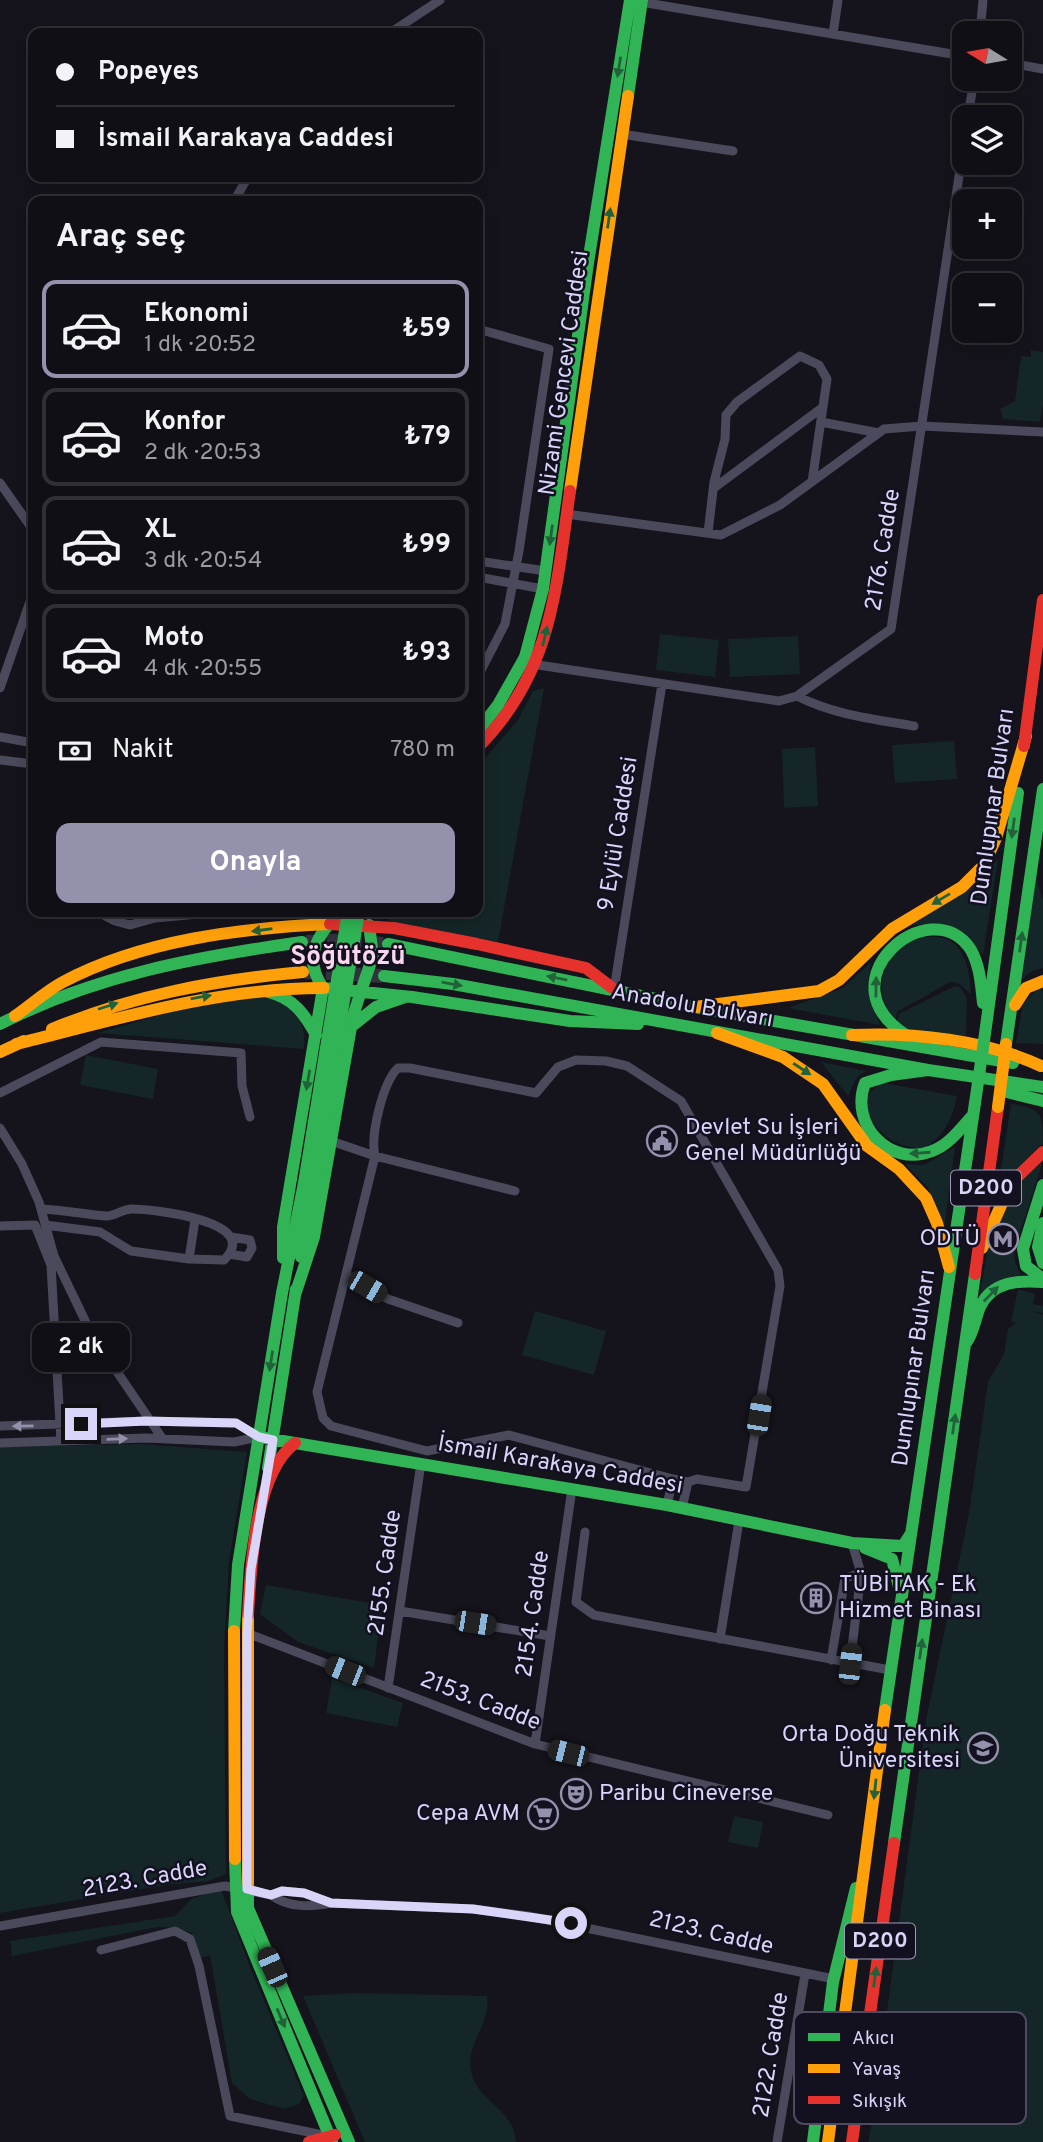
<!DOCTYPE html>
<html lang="tr">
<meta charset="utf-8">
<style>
body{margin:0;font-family:Overpass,sans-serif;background:#1e1d22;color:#f1f3f6;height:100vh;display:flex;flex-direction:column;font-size:26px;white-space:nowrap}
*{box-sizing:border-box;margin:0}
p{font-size:23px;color:#9c9ca0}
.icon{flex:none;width:38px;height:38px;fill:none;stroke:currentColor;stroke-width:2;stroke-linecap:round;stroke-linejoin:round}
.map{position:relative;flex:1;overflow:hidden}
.details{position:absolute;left:28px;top:196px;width:455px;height:721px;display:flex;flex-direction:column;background:#100f15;border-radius:14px;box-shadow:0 4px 18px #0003,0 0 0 2px #302f34}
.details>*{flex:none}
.hud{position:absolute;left:28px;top:28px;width:455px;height:154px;border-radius:14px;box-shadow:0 4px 18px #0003,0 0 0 2px #302f34;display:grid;align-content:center;height:154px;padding:0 28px;background:#100f15}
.needle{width:46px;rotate:281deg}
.fabs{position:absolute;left:952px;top:21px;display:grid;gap:14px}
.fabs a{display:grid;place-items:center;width:70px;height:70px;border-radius:14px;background:#100f15;box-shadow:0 4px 18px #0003,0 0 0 2px #302f34;font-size:35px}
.end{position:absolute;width:32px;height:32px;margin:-16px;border:9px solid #d9d5f9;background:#111;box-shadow:0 0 0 4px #111}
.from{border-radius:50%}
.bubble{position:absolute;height:49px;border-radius:14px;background:#100f15;box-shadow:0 4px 18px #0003,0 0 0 2px #302f34;font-size:23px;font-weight:700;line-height:49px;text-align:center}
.car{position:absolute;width:21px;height:42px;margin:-21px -10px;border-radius:9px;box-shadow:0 0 5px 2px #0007;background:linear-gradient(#222 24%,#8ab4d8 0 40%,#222 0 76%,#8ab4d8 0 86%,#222 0)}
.hud b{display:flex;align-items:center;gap:24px;height:66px;font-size:26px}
.hud b+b{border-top:2px solid #302f34}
.hud i{width:18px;height:18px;background:#f1f3f6}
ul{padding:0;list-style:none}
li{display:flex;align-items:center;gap:21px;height:98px;margin:0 14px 10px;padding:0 14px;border:4px solid #302f34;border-radius:14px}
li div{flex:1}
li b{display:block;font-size:26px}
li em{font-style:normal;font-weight:700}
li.selected{border-color:#9491ac}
li>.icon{width:63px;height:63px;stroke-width:1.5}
h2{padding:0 28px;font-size:32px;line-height:84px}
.pay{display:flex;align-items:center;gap:18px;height:77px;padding:0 28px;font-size:26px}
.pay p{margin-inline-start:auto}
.cta{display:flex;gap:14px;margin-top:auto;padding:14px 28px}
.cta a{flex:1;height:80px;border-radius:14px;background:#9491ac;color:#fff;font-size:28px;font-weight:700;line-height:80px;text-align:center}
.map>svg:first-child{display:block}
.green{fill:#142627}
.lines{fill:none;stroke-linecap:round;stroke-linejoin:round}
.primary-tunnel{stroke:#32313d;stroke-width:14;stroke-dasharray:14 7;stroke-linecap:butt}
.street{stroke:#4b4a5c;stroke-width:9}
.fast{stroke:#30b455;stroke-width:12}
.slow{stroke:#ff9f0a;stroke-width:12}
.jam{stroke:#e5322d;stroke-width:12}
.fast-bridge{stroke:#30b455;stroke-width:12}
.slow-bridge{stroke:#ff9f0a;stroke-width:12}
.jam-bridge{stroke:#e5322d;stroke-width:12}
.oneway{fill:#22623a}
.oneway2{fill:#9290aa}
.route{stroke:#d9d5f9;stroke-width:9}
.labels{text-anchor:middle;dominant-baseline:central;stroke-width:5;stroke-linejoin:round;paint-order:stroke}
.shield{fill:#131020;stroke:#9e9ab8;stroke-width:2}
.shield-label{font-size:21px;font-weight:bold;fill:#d9d5f9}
.street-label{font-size:23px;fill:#d9d5f9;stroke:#131020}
.poi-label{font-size:23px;fill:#d9d5f9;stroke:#131020;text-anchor:start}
.quarter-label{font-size:26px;font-weight:bold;fill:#fad7ed;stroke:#131020}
.key{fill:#131020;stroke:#4e4b61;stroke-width:2}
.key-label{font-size:19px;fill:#d9d5f9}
</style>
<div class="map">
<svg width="1043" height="2142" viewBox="0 0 1043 2142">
<rect width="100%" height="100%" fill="#15141c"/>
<path class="green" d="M1031 350 1043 352V404L1040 422 1003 419 1000 409 1015 401 1021 356 1031 357Z
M660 634 719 640 715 677 656 670Z
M798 636 800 674 730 677 728 639Z
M544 688 498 942 390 921 381 912H478V766L518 720 533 691Z
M954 741 957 779 895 783 892 745Z
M815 747 818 806 784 808 782 749Z
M998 859 983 955C962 928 945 922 912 925L977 883Z
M1036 878 1043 900V968L1032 971 1020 981Z
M918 936C926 937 938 936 946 939 967 947 970 976 971 994L958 983 950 982 897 1012 895 1024C871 986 880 959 918 936Z
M871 962 867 986 880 1025 788 1008 843 988Z
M955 986 960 987 967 998 966 1038 900 1028 897 1022 899 1014Z
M1036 990H1043V1044L1016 1043 1023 1004Z
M257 997C289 999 307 1016 304 1049L97 1033 185 1008Z
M86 1055 158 1069 153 1099 80 1085Z
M821 1062 866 1071 857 1077 848 1096Z
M883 1083 957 1096C952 1120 945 1136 922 1149 911 1147 899 1146 890 1139 868 1124 853 1097 883 1083Z
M1011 1104C1042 1109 1043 1113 1043 1143L998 1188Z
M955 1147 944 1230 928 1188 905 1164 924 1165Z
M1043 1161 1014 1252 1015 1262 1021 1275 1000 1279 979 1298 995 1211 1000 1200Z
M1018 1289 1035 1294 1033 1304 1043 1306V1313L1031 1311 1043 1315V2142H868L884 2065 883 2041 926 1720 969 1513 988 1382 1004 1354 1008 1329 1016 1323 1011 1322Z
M535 1311 606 1331 594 1375 522 1355Z
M142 1444 247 1452 229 1562 224 1647 226 1874 209 1881 166 1885 0 1913V1447Z
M266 1585 382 1605 374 1668 298 1642 260 1614Z
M332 1678 403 1703 397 1727 326 1713Z
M734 1816 763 1822 758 1848 728 1842Z
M221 1889 250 1967 304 2096 299 2104 285 2109 250 2099 232 2083 210 1955 200 1958 192 1933 178 1928 157 1927 12 1956 10 1941 175 1916 191 1899Z
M356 1993 487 1996C492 2026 463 2044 472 2075 480 2103 514 2109 516 2142H365L303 1996Z"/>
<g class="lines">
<path class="primary-tunnel" d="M306 942 349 940 383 944
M305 972 384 976"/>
<path class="street" d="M641 2 964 56
M390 33 440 0
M980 33 983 0
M833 34 838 0
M1010 63 1043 69
M968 117 974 79
M621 134 733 151
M234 201 248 177
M478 329 549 349 519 551 505 624 478 676
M821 422 879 433
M0 483 33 530
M714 488 823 407
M566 514 721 535 780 505 884 429 922 426 1043 432
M708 533 714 482 725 439 726 415 737 402 800 356 819 365 827 379 812 482
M478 561 546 571
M478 577 543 589
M538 665 779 701 797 696 891 629 964 143
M0 688 33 593
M797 696C834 715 874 719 914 726
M0 737 33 743
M0 760 33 764
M98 912 115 921 130 925 155 918 220 912
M614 990 662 684
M576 1060 606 1061 627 1066 681 1101 778 1270 780 1286 746 1487 697 1479 688 1482 673 1479 509 1435 427 1451 331 1426 323 1418 317 1392 375 1156C370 1135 383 1082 398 1068H410L536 1093 558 1067Z
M0 1093 101 1042 241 1053 242 1086 250 1117
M0 1128 22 1164 39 1202 54 1256 92 1335 162 1438
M331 1141 375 1156 515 1191
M41 1209C63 1210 84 1214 106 1216 116 1216 122 1209 132 1209 152 1209 264 1221 224 1260L189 1259 131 1251 100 1232 45 1225
M0 1226 35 1225 51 1265 61 1441
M229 1254 247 1257 252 1248 250 1240 231 1237
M189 1259 195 1220
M346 1275 388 1299 458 1323
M0 1426 146 1421 236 1423 259 1437
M0 1443 146 1438 234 1442 259 1437
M667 1505 673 1479
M682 1508 688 1482
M585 1532 576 1602 594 1615 890 1670
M400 1611 550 1636
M247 1633 535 1744 828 1815
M720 1639 739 1521
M831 1660 845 1578 861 1573 852 1543
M850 1664 861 1573
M388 1688 421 1463
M535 1744 572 1489
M271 1895C289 1908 310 1907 331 1903
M0 1926 225 1886 271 1895 282 1891 304 1893 331 1903 473 1909 528 1916 834 1979
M101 1950 175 1931 190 1939 199 1966 230 2116 328 2136
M777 2142 805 1974"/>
<path class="fast" d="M628 96 642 0
M478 731 498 705 525 657 543 589 588 263 630 0
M388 944 695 1007 1013 1063
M384 976 453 984 928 1070 1043 1087
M323 988C307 964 311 944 330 923
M324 988 412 997 570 1021 638 1024
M361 991 373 956 369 925
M268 992C293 998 304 1013 316 1035
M0 1024C96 975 196 957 302 942
M352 1026 376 1007 405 997
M911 1038C816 984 931 887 971 950 980 966 981 985 983 1003
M984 1041 1018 793
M1006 1044 1043 789
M928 1070 891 1075 865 1083C849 1124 889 1168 932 1151 949 1145 961 1128 973 1115
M1003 1091 1043 1101
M1043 1185 1023 1249 1026 1266 1043 1279
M1043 1223 1038 1247 1043 1263
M301 1257 313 1184
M283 1258V1227L323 988
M295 1295 314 1237 353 1016 361 991
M966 1343C974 1332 975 1319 980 1307 992 1281 1019 1280 1043 1282
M259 1437 667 1505 852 1543 903 1546 910 1535
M268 1468 296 1289
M865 1548 892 1559 899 1587
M234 1631 238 1565 282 1293 304 1183
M885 1710 975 1103
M894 1843 975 1274
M235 1859 237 1912 332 2142
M248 1883V1908L349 2142
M813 2142 833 1982 856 1888"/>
<path class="slow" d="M570 491 628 96
M1015 1005 1026 988 1043 981
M695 1007 819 991 839 980 892 929 962 887 984 865 996 838 1026 736
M15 1016C31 1005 46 991 63 982 142 940 241 928 330 924
M52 1029C134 995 215 980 303 972
M717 1033 783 1057 823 1084 867 1146 899 1169 926 1198 937 1223 949 1267
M852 1035C913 1032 986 1040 1041 1066
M16 1044C118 1019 217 988 324 988
M0 1052 24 1041
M982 1248 1011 1183
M234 1631 235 1859
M248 1883V1615
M828 2142 885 1710"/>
<path class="jam" d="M1024 746 1043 600
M478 747C552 673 556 589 570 491
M330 924 394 928 477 944 586 968 611 987
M975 1274 998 1107
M248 1615C251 1567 254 1474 295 1443
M309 2142 335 2135
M852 2142 894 1843"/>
<path class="fast-bridge" d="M975 1103 984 1041
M304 1183 348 912
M313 1184 359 912"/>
<path class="slow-bridge" d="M998 1107 1006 1044"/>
<path class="jam-bridge" d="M1011 1183 1043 1152"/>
</g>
<defs><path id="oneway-solid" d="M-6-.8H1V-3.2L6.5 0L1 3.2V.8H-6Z" transform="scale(1.75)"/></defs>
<g class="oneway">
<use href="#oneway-solid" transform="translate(619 67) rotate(99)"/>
<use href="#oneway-solid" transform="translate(609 218) rotate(-82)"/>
<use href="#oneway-solid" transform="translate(551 535) rotate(98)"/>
<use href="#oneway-solid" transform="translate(545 636) rotate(-77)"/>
<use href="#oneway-solid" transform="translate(1013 828) rotate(98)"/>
<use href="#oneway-solid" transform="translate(941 899) rotate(149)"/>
<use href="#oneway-solid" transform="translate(262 930) rotate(172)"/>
<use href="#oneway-solid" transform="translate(1021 942) rotate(-82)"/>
<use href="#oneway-solid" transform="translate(557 978) rotate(-169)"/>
<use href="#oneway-solid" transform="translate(452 984) rotate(10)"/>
<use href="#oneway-solid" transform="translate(876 987) rotate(-89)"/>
<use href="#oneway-solid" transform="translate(201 997) rotate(-10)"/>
<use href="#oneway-solid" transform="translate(108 1006) rotate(-18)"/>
<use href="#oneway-solid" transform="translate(802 1069) rotate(33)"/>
<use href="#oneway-solid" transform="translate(308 1080) rotate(100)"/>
<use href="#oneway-solid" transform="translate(920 1153) rotate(176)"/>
<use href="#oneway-solid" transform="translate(991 1294) rotate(-46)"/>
<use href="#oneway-solid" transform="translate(271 1361) rotate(99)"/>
<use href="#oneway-solid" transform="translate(954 1424) rotate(-82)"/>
<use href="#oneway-solid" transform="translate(921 1649) rotate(-82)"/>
<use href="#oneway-solid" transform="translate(875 1789) rotate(96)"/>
<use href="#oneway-solid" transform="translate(875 1977) rotate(-82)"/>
<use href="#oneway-solid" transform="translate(281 2018) rotate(67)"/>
</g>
<g class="oneway2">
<use href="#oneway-solid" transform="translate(23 1426) rotate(179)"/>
<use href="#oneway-solid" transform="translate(117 1439) rotate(-2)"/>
</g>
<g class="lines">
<path class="route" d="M81 1424 146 1421 236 1423 259 1437 273 1440 251 1569 247 1633V1889L271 1895 282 1891 304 1893 331 1903 473 1909 571 1923"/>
</g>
<defs>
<g id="civic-ring" transform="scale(1.575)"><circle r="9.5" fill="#131020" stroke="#9491ac" stroke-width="1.5"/><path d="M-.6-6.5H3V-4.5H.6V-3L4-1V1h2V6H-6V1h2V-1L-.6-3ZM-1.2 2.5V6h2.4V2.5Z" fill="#9491ac"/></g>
<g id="metro-ring" transform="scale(1.575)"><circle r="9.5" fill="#131020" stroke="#9491ac" stroke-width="1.5"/><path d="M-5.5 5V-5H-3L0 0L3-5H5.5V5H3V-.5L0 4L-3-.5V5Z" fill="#9491ac"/></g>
<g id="building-ring" transform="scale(1.575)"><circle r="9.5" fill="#131020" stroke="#9491ac" stroke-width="1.5"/><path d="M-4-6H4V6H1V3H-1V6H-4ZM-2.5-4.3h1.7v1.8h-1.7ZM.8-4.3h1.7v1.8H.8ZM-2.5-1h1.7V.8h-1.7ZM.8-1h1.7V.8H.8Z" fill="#9491ac"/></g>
<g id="university-ring" transform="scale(1.575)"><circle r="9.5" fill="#131020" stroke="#9491ac" stroke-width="1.5"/><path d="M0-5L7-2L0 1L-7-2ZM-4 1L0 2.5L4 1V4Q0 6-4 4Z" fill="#9491ac"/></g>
<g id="theatre-ring" transform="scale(1.575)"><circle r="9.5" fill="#131020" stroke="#9491ac" stroke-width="1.5"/><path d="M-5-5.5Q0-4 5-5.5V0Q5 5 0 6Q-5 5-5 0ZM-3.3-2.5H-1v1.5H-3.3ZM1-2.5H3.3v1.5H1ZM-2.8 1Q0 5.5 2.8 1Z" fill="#9491ac"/></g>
<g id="supermarket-ring" transform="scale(1.575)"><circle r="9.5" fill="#131020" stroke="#9491ac" stroke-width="1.5"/><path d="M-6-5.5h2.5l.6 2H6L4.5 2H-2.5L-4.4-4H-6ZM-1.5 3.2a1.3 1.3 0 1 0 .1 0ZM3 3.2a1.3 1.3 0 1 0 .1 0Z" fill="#9491ac"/></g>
</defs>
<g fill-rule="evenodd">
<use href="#civic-ring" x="662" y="1141"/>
<use href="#metro-ring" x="1003" y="1239"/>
<use href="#building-ring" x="816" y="1598"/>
<use href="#university-ring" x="983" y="1748"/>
<use href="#theatre-ring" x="576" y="1794"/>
<use href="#supermarket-ring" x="543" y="1814"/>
</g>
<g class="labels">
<g class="shield">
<rect x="951" y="1170.5" width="70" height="35" rx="5"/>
<rect x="845" y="1923.5" width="70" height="35" rx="5"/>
</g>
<g class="shield-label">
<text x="986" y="1188">D200</text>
<text x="880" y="1941">D200</text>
</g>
<g class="street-label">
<text transform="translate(565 373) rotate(-82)">Nizami Gencevi Caddesi</text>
<text transform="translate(884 550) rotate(-81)">2176. Cadde</text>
<text transform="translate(994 807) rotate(-82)">Dumlupınar Bulvarı</text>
<text transform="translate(619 834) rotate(-81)">9 Eylül Caddesi</text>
<text transform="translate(692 1007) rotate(10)">Anadolu Bulvarı</text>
<text transform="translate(915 1368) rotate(-82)">Dumlupınar Bulvarı</text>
<text transform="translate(560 1466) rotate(10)">İsmail Karakaya Caddesi</text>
<text transform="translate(386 1573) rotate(-82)">2155. Cadde</text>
<text transform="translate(534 1614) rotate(-82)">2154. Cadde</text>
<text transform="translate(480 1702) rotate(21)">2153. Cadde</text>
<text transform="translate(145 1880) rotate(-10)">2123. Cadde</text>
<text transform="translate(711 1934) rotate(13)">2123. Cadde</text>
<text transform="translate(772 2055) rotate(-81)">2122. Cadde</text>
</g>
<g class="poi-label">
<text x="685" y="1128">Devlet Su İşleri<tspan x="685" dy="26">Genel Müdürlüğü</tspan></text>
<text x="980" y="1239" text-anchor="end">ODTÜ</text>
<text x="839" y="1585">TÜBİTAK - Ek<tspan x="839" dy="26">Hizmet Binası</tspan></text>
<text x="960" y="1735" text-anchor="end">Orta Doğu Teknik<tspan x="960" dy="26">Üniversitesi</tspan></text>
<text x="599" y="1794">Paribu Cineverse</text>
<text x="520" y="1814" text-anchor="end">Cepa AVM</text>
</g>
<g class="quarter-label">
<text x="348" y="957">Söğütözü</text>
</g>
</g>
<rect x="794" y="2012" width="232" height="112" rx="10" class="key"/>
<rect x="808" y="2033" width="32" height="8" fill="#30b455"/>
<rect x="808" y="2064" width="32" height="9" fill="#ff9f0a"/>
<rect x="808" y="2096" width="32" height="8" fill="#e5322d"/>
<g class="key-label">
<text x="852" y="2044">Akıcı</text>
<text x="852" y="2075">Yavaş</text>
<text x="852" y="2107">Sıkışık</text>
</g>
</svg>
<div class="fabs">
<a><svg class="needle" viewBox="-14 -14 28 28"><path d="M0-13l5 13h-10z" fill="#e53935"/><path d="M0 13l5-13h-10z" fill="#9c9ca0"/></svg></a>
<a><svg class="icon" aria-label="layers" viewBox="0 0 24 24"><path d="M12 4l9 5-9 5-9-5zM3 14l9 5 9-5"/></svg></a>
<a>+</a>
<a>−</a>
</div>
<i class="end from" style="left:571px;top:1923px"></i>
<i class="end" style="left:81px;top:1424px"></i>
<div class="bubble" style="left:32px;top:1323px;width:98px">2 dk</div>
<i class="car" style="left:367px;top:1287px;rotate:120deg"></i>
<i class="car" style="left:759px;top:1415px;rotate:9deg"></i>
<i class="car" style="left:475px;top:1623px;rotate:99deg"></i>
<i class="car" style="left:850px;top:1664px;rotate:6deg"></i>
<i class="car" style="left:345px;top:1671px;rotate:292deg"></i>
<i class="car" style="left:568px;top:1753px;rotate:284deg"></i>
<i class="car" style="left:272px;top:1967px;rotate:336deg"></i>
<div class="hud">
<b><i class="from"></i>Popeyes</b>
<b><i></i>İsmail Karakaya Caddesi</b>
</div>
<section class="details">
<h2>Araç seç</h2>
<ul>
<li class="selected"><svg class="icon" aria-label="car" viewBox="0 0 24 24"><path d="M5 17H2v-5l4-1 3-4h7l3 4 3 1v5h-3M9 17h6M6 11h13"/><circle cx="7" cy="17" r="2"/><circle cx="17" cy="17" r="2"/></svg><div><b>Ekonomi</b><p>1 dk · 20:52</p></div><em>₺59</em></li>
<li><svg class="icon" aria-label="car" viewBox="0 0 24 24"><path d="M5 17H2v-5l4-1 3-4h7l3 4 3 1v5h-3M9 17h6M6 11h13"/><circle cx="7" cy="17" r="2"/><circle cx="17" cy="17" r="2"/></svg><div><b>Konfor</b><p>2 dk · 20:53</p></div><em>₺79</em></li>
<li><svg class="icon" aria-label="car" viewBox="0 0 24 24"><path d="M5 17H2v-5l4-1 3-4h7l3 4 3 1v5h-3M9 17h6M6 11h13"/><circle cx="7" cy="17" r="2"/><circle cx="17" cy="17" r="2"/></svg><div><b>XL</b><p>3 dk · 20:54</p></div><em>₺99</em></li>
<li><svg class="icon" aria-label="car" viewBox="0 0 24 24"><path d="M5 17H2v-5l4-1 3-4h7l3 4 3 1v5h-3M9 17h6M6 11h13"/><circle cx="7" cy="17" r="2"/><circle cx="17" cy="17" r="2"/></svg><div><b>Moto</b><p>4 dk · 20:55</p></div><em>₺93</em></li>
</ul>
<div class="pay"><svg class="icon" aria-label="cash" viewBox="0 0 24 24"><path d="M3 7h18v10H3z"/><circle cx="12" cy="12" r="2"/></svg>Nakit<p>780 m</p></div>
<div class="cta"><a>Onayla</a></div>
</section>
</div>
